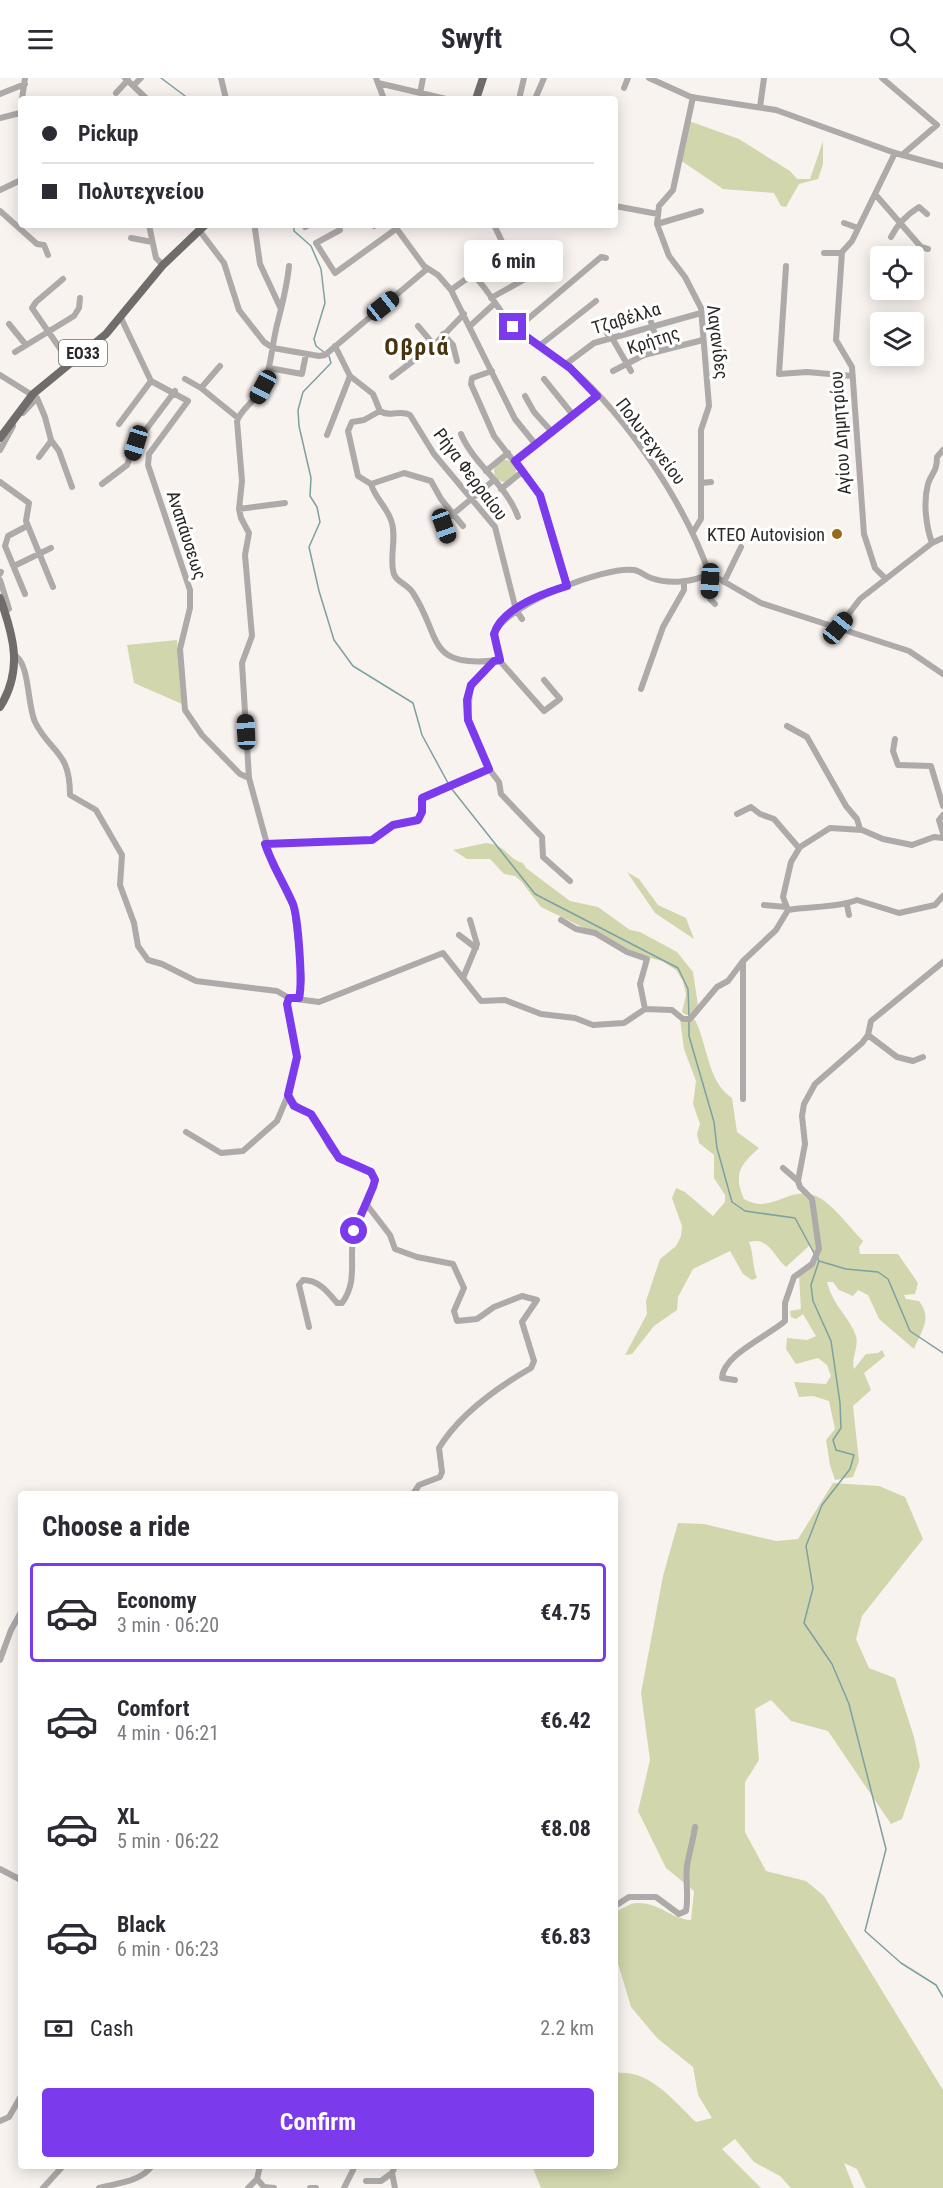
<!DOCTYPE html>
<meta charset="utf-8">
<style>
body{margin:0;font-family:"Roboto Condensed",sans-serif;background:#f7f7f7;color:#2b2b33;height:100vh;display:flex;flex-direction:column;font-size:22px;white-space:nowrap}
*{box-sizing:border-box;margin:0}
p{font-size:20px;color:#7c7c81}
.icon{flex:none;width:33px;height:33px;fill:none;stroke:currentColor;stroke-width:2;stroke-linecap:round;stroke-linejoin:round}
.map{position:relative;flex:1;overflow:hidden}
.details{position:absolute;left:18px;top:1413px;width:600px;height:678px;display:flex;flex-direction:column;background:#fff;border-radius:6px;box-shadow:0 3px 15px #0003}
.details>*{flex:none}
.banner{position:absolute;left:18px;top:18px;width:600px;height:132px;border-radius:6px;box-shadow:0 3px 15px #0003;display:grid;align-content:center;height:132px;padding:0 24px;background:#fff}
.fabs{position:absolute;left:870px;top:168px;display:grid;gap:12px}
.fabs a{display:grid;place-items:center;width:54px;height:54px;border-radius:6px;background:#fff;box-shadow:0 3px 15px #0003;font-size:30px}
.end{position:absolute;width:27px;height:27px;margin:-14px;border:8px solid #7c3aed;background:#fff;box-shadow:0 0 0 3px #fff}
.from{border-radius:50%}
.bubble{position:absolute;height:42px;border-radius:6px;background:#fff;box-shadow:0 3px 15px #0003;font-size:20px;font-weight:700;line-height:42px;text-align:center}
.car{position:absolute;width:18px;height:36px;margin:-18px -9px;border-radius:8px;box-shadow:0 0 4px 2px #0007;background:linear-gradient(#222 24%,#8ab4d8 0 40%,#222 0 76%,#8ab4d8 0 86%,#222 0)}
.banner b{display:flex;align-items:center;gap:21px;height:57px;font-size:22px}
.banner b+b{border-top:2px solid #e1e1e2}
.banner i{width:15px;height:15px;background:#2b2b33}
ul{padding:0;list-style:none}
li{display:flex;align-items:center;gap:18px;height:99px;margin:0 12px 9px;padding:0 12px;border:3px solid transparent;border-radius:6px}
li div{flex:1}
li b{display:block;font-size:22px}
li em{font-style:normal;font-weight:700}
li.selected{border-color:#7c3aed}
li>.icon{width:54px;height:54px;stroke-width:1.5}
h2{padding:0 24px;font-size:27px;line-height:72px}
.pay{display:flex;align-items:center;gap:15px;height:66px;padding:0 24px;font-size:22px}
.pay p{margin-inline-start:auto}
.primary-button{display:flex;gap:12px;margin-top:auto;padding:12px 24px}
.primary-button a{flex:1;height:69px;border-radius:6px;background:#7c3aed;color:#fff;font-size:24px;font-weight:700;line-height:69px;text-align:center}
header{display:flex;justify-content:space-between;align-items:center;height:78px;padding:0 24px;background:#fff;font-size:27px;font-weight:700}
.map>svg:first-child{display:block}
.green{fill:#d1d6ad}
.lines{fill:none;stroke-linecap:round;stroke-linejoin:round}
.stream{stroke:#7ca1a2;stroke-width:1.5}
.minor{stroke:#adaaa9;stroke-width:6}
.major{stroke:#716c6c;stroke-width:8}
.route{stroke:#7c3aed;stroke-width:8}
.poi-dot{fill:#986b1a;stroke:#fff;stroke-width:2}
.labels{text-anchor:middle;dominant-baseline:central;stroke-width:6;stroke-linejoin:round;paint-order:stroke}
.shield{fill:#fff;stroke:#6b6968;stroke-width:1.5}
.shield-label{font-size:16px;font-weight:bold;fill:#2b2927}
.street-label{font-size:18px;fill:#2b2927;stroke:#fff}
.poi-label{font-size:18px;fill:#2b2927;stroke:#fff;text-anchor:end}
.district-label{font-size:24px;font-weight:bold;letter-spacing:1.5px;fill:#4a330f;stroke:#fff}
</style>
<header><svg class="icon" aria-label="menu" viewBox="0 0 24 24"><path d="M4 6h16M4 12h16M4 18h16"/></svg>Swyft<svg class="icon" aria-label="search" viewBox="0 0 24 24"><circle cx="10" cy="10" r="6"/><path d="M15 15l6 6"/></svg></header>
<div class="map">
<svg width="943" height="2110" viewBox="0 0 943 2110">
<rect width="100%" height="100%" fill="#f9f3f0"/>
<path class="green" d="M689 43 739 61 790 93 797 101H810L823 63V86L818 101 799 106 786 129 781 128 774 115 723 111 680 82Z
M494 393a11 11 0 1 1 22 0a11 11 0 1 1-22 0Z
M177 562 182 626 134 605 127 567Z
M486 765C507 767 506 780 523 785L526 790 570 823 598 829 630 852 640 854 677 874 693 894 698 927 692 936 686 937 682 934 686 917 683 903 676 892 662 883 642 878 541 829 521 803 515 798 504 796 490 781H467L453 772Z
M627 794 639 801 658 827 686 840 694 861 655 835Z
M680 941 695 942C708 967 707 1003 732 1020L737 1054 759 1070C740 1087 733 1096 744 1121 774 1138 789 1104 820 1120 833 1127 852 1152 863 1163L859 1169 860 1176H898L918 1205 915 1216 904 1217 906 1221 919 1223C933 1241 921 1253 914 1271L879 1241 868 1217 858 1212 853 1218 839 1212 833 1204H827C833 1228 850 1240 856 1258 859 1270 851 1279 854 1291L866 1276 878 1275 882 1272 885 1278 864 1295 871 1312 853 1328 859 1383 853 1399 835 1402 830 1387 826 1362 835 1351 829 1323 813 1318 799 1319 794 1304 826 1306 831 1298 827 1287 818 1280 796 1286 786 1271 787 1260 807 1262 816 1258 803 1236 796 1241 791 1239 790 1233 801 1231 799 1198 815 1180 810 1167 786 1189C774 1179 769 1158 749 1164 754 1176 752 1188 757 1200L752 1202 743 1196 730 1173 693 1191 678 1219 677 1232 654 1248 632 1276 625 1277 647 1236 646 1223 660 1181 676 1168 681 1158 682 1148 672 1120 676 1110 685 1114 713 1138 725 1124V1117L714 1100V1077L699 1065 697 1056 700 1046 693 1026 696 1003 684 971Z
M833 1405 879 1408 905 1419 923 1461 862 1538 856 1561 869 1590 895 1600 914 1659 920 1688 902 1741 891 1746 828 1653 791 1643 771 1622 755 1631 759 1682 745 1704V1754L766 1793 806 1803 824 1818 943 2012V2110H866L857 2091 844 2085 854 2110H791L780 2098 754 2084 735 2061 722 2071 761 2110H541L532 2088H615V1995C650 1991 673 2022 696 2044L712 2040 698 2017 693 1989 657 1960 631 1929 615 1875V1833C623 1832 629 1825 637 1825 659 1824 671 1841 691 1842L694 1813 666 1790 638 1733 650 1682 641 1615 663 1498 678 1445 704 1446 776 1463 798 1461Z"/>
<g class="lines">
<path class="stream" d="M161 0 189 21
M294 147V153L311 168 321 191 325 225 314 261 316 268 325 275
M329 278 331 285 303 314 298 332 299 348 311 400 310 418 317 429 320 444 309 469 319 513 334 562 353 588 413 625 422 657 448 705
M451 710 535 816 678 890 688 911 689 939
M689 944V958L714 1044 717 1070 732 1124 745 1133 795 1140 814 1175
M817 1179 819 1183 846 1191 878 1194 888 1201 910 1253 943 1275
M819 1183 811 1207 813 1223 831 1263 840 1325 841 1350 833 1362 836 1372 854 1377 850 1391 822 1427 806 1468 813 1510 804 1545 832 1586 849 1626 886 1771 865 1853 901 1885 936 1907 943 1919"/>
<path class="minor" d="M125 0 147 21
M221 0 226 21
M376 0 384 21
M649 0 691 19 776 32 895 75 943 88
M882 0 937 47 902 77
M378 5 446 21
M133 8 141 0
M624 10 628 0
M116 15 128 2
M0 16 25 6
M520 17 524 0
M22 21 25 0
M419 21 423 0
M535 21 544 0
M21 29V48
M760 29 764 0
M0 40 20 35
M0 112 21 102
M875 116 921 169 928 171
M615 128 658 136
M0 133 37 166 44 167 48 177
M844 145 858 150
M657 146 701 133
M149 147 156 180 163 187
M338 147 340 152 316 165 335 195 396 151
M373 147 374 148
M394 147 424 188 438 197 451 212 515 341 536 367
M305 149 309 147
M495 149 521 203
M255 151 260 186 281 231
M199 152 224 185 239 232 264 264 273 270 319 278 325 277 427 191
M891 159C897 147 908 136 919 129L927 136
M131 160 152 164
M824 175H842
M289 188C287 209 283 223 278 243 272 264 272 286 264 306 258 322 241 330 237 343L242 403 239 431 241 440 249 455 245 477 252 558 242 585 249 700 273 788 294 830 302 901 299 920
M786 188 779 296 807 294 852 298
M63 201 36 224 32 230 70 285
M451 212 469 199 476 200C491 215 500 236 516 251 532 266 554 276 572 291 627 339 685 426 709 495L761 525 909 573 943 596
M491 220 557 183
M647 231 660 273
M121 240 151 303 188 323 149 376 148 387 190 512V530L180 571 185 632 202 657 240 696 249 700
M9 246 26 267
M603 247 609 259
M418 248 434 267
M470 248 495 225
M516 251 601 179 606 180
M443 256 453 267 457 283
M611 258 631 293
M539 268 596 223
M15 274 74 238 79 230 80 220
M566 286 594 265 701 235
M269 290 302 296 306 276
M492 293 472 300 471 306 494 358 540 417 567 508
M613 293 644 277 703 262
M0 297 37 320 45 339 51 362 59 373 72 409
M350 298 373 316 380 333
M392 299 434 267 464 236
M185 301 201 310 238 340
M544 301 573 337
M201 310 220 288
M525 318 534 334 552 354
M380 333 364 342 352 344 348 353 358 398 371 406C375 420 386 428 391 442 397 457 390 476 393 492 394 504 407 505 413 515 442 559 425 591 499 582
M380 333C390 340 400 331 410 337L434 376 495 449 516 532 522 541
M23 335 37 320
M119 346 151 303
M461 356C474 387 507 407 518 439
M327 357 350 298 335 268
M0 372 13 348
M39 379 51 363
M515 383 597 318
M486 393 508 375
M0 404 29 425 26 443 53 509
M701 405 711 404
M102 406 127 387 136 365 175 313
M371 406 404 395 431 403 441 421 463 448
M501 411 523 393
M239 431 285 425
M693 454 701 441V352L709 328 701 230 685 199 669 178 657 146 659 128 673 112 693 19
M449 460 444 447 446 442 494 402
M932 465C926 448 923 424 928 406 932 394 937 394 937 379L943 372
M14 488 51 470
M0 496 1 494
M712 497 710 521 715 526
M886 501 875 490 864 456 852 289 836 262 842 174 852 163 895 75
M0 502 9 531 4 532
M724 504 741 469
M25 516 5 468 8 458 27 448
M838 550 860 521 932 465 943 460
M16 578C30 589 27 626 35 644 51 676 70 672 70 717L96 732 122 777 120 807 134 845 138 868 148 882 162 886 196 903 277 913 289 920
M494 583 470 610 468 642 489 691 499 704 501 716 542 759 543 779 570 803
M544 602 560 621 544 633 499 582 495 554C509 526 604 488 634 492 640 493 645 498 651 500 668 506 694 505 709 495
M641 611 663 549 684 512V503
M787 648 807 659 846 728 857 741 860 751
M895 661 893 673 898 687 931 688 943 728
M737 736 751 729 760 736 774 741 799 770
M943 737 939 742 943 755
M265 766 372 762 393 747 418 742 422 734V721L489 691
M764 827 786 829
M847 827 849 837
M788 832 783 819 791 784 800 769 830 750 862 752 883 761 912 767 934 759 943 760
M561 842 576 851 595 855 627 874 647 881 640 906 645 931
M459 857 476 870
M743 883V1021
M463 900 477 866 470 842
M868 957 897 979 913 983 923 979
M186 1054 221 1075 243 1073 277 1043 288 1017
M783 1090 798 1103
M309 1249 299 1207 303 1202C319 1202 328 1214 337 1225H342C359 1202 348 1179 354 1154 356 1144 362 1135 367 1127
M735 1302 722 1300C723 1277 768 1258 785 1243V1225L794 1199 812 1186 819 1171 812 1121 800 1109 798 1103 805 1066 802 1038 804 1026 815 1006 862 965 868 957 871 943 943 884
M413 1416 419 1407 440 1399 442 1394 439 1370C459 1337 498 1309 531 1290L534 1283 522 1244 537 1222 522 1218 494 1229 477 1241 457 1243 454 1233 464 1210 453 1186 417 1179 395 1171 390 1157 367 1127 375 1102C367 1086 355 1088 341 1080 326 1072 323 1049 312 1038 303 1028 293 1031 289 1017L297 979 287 930 289 920 319 924 443 875 481 923 505 922 541 936 575 940 593 947 624 945 645 931 672 932 683 941H690L717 909 728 903 743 883 776 852 788 832C811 828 836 830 857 822L899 835 935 827 943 818
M0 1582 11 1552 21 1534
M0 1791 21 1802
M615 1828 629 1819H656L679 1836 686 1833C689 1817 685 1802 687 1788 689 1775 693 1763 695 1749
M0 2043 9 2039 21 2018
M395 2088 392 2095 395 2110
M257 2101 260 2088
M366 2103H381L392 2095
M43 2110 63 2088
M99 2110C118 2105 140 2104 152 2088
M248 2110 257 2101 264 2109 274 2110
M310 2110H316
M344 2110 355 2088"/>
<path class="major" d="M476 21 483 0
M0 360 33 316 106 256 163 187 205 147
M0 520C14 559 23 592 0 629"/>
</g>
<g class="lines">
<path class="route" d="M354 1153 373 1109 375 1102 371 1094 339 1080 311 1036 294 1028 288 1017 297 979 287 926 289 920H299C303 905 298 840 293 826 284 805 272 787 265 766L372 762 393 747 418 742 422 734V720L489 691 468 642 467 622 471 607 494 583 500 582 494 556C502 530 544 515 567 508L540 417 515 383 597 318 570 290 513 249"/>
</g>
<circle class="poi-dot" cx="837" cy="456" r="6"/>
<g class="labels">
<rect class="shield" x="59" y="262" width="48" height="26" rx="4.5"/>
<g class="shield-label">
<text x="83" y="275">ΕΟ33</text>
</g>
<g class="street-label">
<text transform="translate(626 240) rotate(-17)">Τζαβέλλα</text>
<text transform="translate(653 262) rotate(-18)">Κρήτης</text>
<text transform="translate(718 264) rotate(83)">Λαγανίδες</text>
<text transform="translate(840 355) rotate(-94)">Αγίου Δημητρίου</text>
<text transform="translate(651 363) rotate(53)">Πολυτεχνείου</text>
<text transform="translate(471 396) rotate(53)">Ρήγα Φερραίου</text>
<text transform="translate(187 457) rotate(72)">Αναπάυσεως</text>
</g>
<g class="poi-label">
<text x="825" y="456">KTEO Autovision</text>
</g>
<g class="district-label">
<text x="417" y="269">Οβριά</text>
</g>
</g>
</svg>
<div class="fabs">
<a><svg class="icon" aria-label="locate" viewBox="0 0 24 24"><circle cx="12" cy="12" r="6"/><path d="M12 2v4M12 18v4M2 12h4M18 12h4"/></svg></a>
<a><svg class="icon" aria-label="layers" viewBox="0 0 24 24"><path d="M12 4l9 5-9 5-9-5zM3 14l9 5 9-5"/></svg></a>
</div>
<i class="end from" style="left:354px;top:1153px"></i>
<i class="end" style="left:513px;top:249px"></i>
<div class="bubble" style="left:464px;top:162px;width:99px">6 min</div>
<i class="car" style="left:383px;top:228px;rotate:51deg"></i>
<i class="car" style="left:263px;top:309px;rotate:208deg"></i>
<i class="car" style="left:136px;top:365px;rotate:197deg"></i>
<i class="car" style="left:444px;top:448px;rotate:160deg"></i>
<i class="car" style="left:710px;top:503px;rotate:183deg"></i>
<i class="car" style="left:838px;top:550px;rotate:39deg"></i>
<i class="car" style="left:246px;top:654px;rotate:357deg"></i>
<div class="banner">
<b><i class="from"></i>Pickup</b>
<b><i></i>Πολυτεχνείου</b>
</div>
<section class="details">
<h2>Choose a ride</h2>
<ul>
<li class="selected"><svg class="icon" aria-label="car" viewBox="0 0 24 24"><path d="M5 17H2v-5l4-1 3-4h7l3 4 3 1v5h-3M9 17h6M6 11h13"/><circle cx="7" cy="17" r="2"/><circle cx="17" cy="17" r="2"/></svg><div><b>Economy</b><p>3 min · 06:20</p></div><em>€4.75</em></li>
<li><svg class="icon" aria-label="car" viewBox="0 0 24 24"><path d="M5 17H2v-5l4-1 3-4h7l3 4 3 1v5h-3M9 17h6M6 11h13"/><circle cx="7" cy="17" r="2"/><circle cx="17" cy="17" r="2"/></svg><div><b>Comfort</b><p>4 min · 06:21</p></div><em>€6.42</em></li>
<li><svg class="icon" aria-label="car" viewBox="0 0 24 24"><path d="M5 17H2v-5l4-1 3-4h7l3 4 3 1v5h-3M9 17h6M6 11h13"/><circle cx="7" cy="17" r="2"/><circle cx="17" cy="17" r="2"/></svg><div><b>XL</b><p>5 min · 06:22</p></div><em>€8.08</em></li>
<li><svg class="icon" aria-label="car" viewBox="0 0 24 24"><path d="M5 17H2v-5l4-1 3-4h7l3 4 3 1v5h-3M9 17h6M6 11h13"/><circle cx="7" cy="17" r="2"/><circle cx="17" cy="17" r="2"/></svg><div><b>Black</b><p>6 min · 06:23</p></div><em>€6.83</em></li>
</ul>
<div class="pay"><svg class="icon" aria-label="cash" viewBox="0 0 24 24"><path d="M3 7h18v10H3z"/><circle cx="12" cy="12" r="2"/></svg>Cash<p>2.2 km</p></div>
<div class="primary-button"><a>Confirm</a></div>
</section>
</div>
